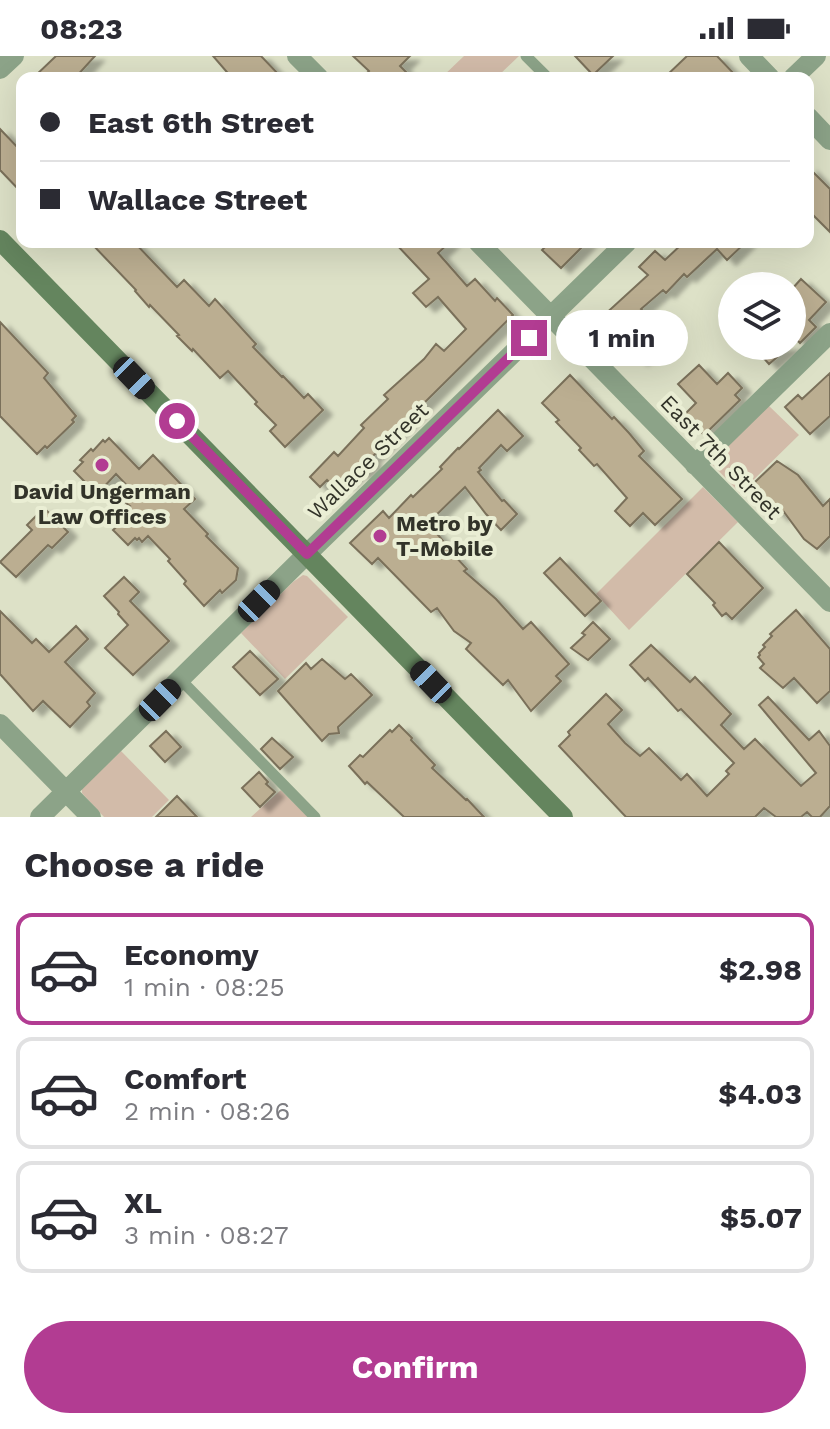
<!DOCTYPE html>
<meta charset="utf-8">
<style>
body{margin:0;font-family:"Work Sans",sans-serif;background:#f7f7f7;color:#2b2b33;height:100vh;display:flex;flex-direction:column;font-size:30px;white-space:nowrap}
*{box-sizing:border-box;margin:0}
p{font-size:26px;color:#7c7c81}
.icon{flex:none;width:44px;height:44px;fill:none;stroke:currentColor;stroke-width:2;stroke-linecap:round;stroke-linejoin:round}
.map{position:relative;height:761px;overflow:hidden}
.details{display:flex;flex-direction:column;background:#fff;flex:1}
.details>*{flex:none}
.hud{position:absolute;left:16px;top:16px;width:798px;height:176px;border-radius:16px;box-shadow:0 8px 32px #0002;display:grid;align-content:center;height:176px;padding:0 24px;background:#fff}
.buttons{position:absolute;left:718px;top:216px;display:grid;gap:16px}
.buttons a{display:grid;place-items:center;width:88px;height:88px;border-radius:50%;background:#fff;box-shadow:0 8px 32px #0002;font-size:40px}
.end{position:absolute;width:36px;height:36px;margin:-18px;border:10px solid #b23c92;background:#fff;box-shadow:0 0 0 4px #fff}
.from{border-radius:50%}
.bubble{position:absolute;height:56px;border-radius:28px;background:#fff;box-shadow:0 8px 32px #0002;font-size:26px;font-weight:700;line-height:56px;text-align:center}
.car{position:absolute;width:24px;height:48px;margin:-24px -12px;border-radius:10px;box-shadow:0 0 6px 2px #0007;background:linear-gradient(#222 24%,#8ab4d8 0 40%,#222 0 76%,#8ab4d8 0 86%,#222 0)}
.hud b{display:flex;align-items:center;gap:28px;height:76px;font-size:30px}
.hud b+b{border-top:2px solid #e1e1e2}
.hud i{width:20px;height:20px;background:#2b2b33}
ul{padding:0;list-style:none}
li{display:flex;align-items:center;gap:24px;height:112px;margin:0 16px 12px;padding:0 8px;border:4px solid #e1e1e2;border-radius:16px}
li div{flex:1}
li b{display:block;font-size:30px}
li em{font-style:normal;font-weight:700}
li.selected{border-color:#b23c92}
li>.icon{width:72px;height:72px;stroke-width:1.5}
h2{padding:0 24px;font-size:36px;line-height:96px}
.cta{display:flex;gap:16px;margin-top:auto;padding:16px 24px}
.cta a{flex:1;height:92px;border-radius:48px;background:#b23c92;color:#fff;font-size:32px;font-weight:700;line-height:92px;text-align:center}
.status{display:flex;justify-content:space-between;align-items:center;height:56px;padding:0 40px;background:#fff;direction:ltr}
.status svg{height:22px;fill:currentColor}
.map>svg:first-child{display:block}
.green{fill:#d2bba9}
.building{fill:#bbae91;stroke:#7a705a;stroke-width:2;filter:url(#shadow)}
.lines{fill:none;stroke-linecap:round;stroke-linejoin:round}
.service{stroke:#8ca388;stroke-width:11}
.minor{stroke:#8ca388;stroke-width:20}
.tertiary{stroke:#8ca388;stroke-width:20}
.secondary{stroke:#64855e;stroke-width:20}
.route{stroke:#b23c92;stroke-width:10}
.poi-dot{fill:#b23c92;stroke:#eaeed4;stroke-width:3}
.labels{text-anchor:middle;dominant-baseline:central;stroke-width:8;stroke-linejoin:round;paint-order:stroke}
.street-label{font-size:22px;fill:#323329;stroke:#eaeed4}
.poi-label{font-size:22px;font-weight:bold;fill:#323329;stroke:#eaeed4}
</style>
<div class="status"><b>08:23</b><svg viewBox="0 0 49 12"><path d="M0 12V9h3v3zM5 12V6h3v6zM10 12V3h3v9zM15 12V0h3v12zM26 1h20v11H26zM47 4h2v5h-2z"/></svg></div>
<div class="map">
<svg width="830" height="761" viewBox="0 0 830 761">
<defs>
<filter id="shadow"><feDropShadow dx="9" dy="5" stdDeviation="2" flood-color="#0004"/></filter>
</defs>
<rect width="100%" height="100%" fill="#dde1c7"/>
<path class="green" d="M464 0H519L496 22H441Z
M768 349 799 379 740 437 713 409 712 405Z
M703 431 738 466 629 574 596 538Z
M303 519 307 520 348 561 285 623 241 577 293 526Z
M121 695 169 744 152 761H104L82 737V733Z
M281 734 308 761H251Z"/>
<path class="building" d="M56 0H95L75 22H33Z
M213 0H261L282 22H232Z
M353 0H410L400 10 412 22H362L369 15Z
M575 0H613L593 19Z
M687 0H717L738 22H664Z
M0 73 22 96V137L0 114Z
M808 111 830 133V176L808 154Z
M90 186H134L177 231 184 224 209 250 215 243 256 288 253 291 282 321 283 320 304 342 308 338 323 354 285 391 270 375 276 369 255 348 257 346 228 315 220 322 193 293 192 295 177 280 179 279 150 249 149 251 135 235 136 234Z
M394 186H450L438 197 467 230 475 223 495 245 497 242 513 259 419 352 420 353 370 403 373 406 361 418 358 415 345 428 339 423 333 430 327 424 320 431 310 421 334 396 338 400 364 372 361 369 388 343 384 339 424 303 436 288 444 295 466 273 438 241 426 251 413 237 429 223Z
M550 186H587L561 212 542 194Z
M684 186H746L727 204 717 193 687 221 684 218 666 237 663 234 641 253 666 279 639 304 602 261 648 219 639 211 655 195 665 204Z
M801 223 826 246 809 264 816 271 800 287 792 279V233Z
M0 266 48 317 44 322 76 360 72 364 74 366 47 392 45 390 37 398 0 360Z
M753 290H790L769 308Z
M699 309 717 328 728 317 742 332 735 339 740 344 704 379 685 358 696 347 678 328Z
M830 317V360L810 378 785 351 798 339 802 343Z
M570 319 612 363 614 361 629 377 644 395 639 400 682 443 655 469 643 457 630 470 615 455 627 442 597 408 594 410 579 394 581 392 556 366 559 364 542 347Z
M498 354 523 380 507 395 501 389 479 412 481 414 478 416 502 445 504 444 517 458 501 474 486 458 465 431 428 467 444 486 443 487 467 513 464 515 496 543 523 573 531 566 569 608 556 620 561 625 531 655 508 624 503 629 466 593 471 587 454 575 437 552 431 556 378 502 372 508 350 487 383 455 389 462 411 439 413 441 442 413 440 411 458 392 459 393Z
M109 382 139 413 153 399 195 443 184 453 208 478 206 480 238 512 236 524 222 537 220 534 204 550 184 528 186 525 168 505 170 503 148 480 142 486 139 482 137 484 135 482 128 489 113 474 122 466 118 461 130 450 126 447 135 438 116 418 100 435 95 430 92 433 74 415 83 406 80 404 91 393 93 395 103 384 105 386Z
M777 405 798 419 823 450 830 443V480L817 493 804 483 784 456 780 460 753 433 756 430 754 427Z
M44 452 68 476 52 492 48 489 16 521 0 506 32 474 27 469Z
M719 486 763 532 732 563 726 557 722 560 713 549 715 547 687 518Z
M560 502 601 545 585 560 544 517Z
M124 521 139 536 130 545 169 585 133 619 105 592 128 569 118 558 119 556 104 540Z
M796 554 830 593V635L817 647 794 622 783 632 760 612 764 608 758 601 760 599 759 597 765 591 763 589 772 580 770 578Z
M0 555 32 587 36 583 49 596 76 570 88 583 65 606 95 637 87 646 90 650 70 671 43 645 33 655 0 618Z
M593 566 610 583 588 604 571 592 585 579 582 577Z
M651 589 690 626 695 621 731 658 721 669 744 693 755 683 801 730 816 717 759 649 768 641 809 684 819 675 830 690V750L820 761H812L807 756 801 761H776L764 752 755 761H626L559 690 570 679 568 676 606 638 622 654 608 668 625 687 640 700 649 692 681 724 687 718 707 740 729 718 726 715 734 707 681 653 678 655 648 622 645 625 630 609Z
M250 595 278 623 260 639 233 611Z
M322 603 345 623 351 618 372 639 338 671 339 677 329 678 322 685 278 635 306 607 311 613Z
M399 669 412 682 411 684 435 709 432 712 466 744 467 743 484 761H404L367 726 365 728 359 721 349 710 360 699 363 701 390 674 392 676Z
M166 675 181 691 165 706 150 690Z
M272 682 293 701 280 713 261 693Z
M259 716 268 726 266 728 275 736 260 751 242 732Z
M177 740 197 761H156Z"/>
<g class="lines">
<path class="service" d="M526 0 548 22
M180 623 315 761"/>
<path class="minor" d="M297 0 319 22
M0 13 14 0
M793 22 816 0
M478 186 830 546
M695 409 830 277
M0 668 91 761
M40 761 307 498 627 186"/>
<path class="tertiary" d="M749 0 770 22
M808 61 830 84"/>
<path class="secondary" d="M0 184 563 761"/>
</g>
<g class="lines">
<path class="route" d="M177 365 307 498 529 282"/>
</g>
<g class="poi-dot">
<circle cx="102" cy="409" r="8"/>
<circle cx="380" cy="480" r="8"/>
</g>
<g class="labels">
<g class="street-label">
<text transform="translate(721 401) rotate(46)">East 7th Street</text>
<text transform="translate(368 405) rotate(-44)">Wallace Street</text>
</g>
<g class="poi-label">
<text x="102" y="435">David Ungerman<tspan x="102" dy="25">Law Offices</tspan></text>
<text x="396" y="467" text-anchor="start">Metro by<tspan x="396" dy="25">T-Mobile</tspan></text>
</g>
</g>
</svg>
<div class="buttons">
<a><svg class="icon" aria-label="layers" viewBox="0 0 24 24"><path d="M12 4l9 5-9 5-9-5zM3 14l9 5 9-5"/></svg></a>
</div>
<i class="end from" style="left:177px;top:365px"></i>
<i class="end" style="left:529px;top:282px"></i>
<div class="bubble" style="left:556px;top:254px;width:132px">1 min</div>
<i class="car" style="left:134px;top:322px;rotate:136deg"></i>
<i class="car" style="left:259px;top:545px;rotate:45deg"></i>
<i class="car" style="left:431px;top:626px;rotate:316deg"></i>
<i class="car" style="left:160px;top:644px;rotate:45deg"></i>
<div class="hud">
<b><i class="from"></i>East 6th Street</b>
<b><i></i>Wallace Street</b>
</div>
</div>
<section class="details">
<h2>Choose a ride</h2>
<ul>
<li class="selected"><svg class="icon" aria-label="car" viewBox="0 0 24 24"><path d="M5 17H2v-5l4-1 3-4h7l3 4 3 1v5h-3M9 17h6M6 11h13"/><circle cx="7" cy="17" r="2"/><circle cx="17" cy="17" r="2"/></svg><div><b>Economy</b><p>1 min · 08:25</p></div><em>$2.98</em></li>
<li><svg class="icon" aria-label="car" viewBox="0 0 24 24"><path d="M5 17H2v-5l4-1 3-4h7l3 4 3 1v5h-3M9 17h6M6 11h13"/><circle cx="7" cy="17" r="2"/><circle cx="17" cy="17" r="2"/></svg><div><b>Comfort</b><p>2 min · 08:26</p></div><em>$4.03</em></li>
<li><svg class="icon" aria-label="car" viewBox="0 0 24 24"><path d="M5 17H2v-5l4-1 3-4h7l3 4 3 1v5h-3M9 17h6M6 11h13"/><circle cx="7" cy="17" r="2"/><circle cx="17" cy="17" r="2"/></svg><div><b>XL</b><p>3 min · 08:27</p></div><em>$5.07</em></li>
</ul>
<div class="cta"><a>Confirm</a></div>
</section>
